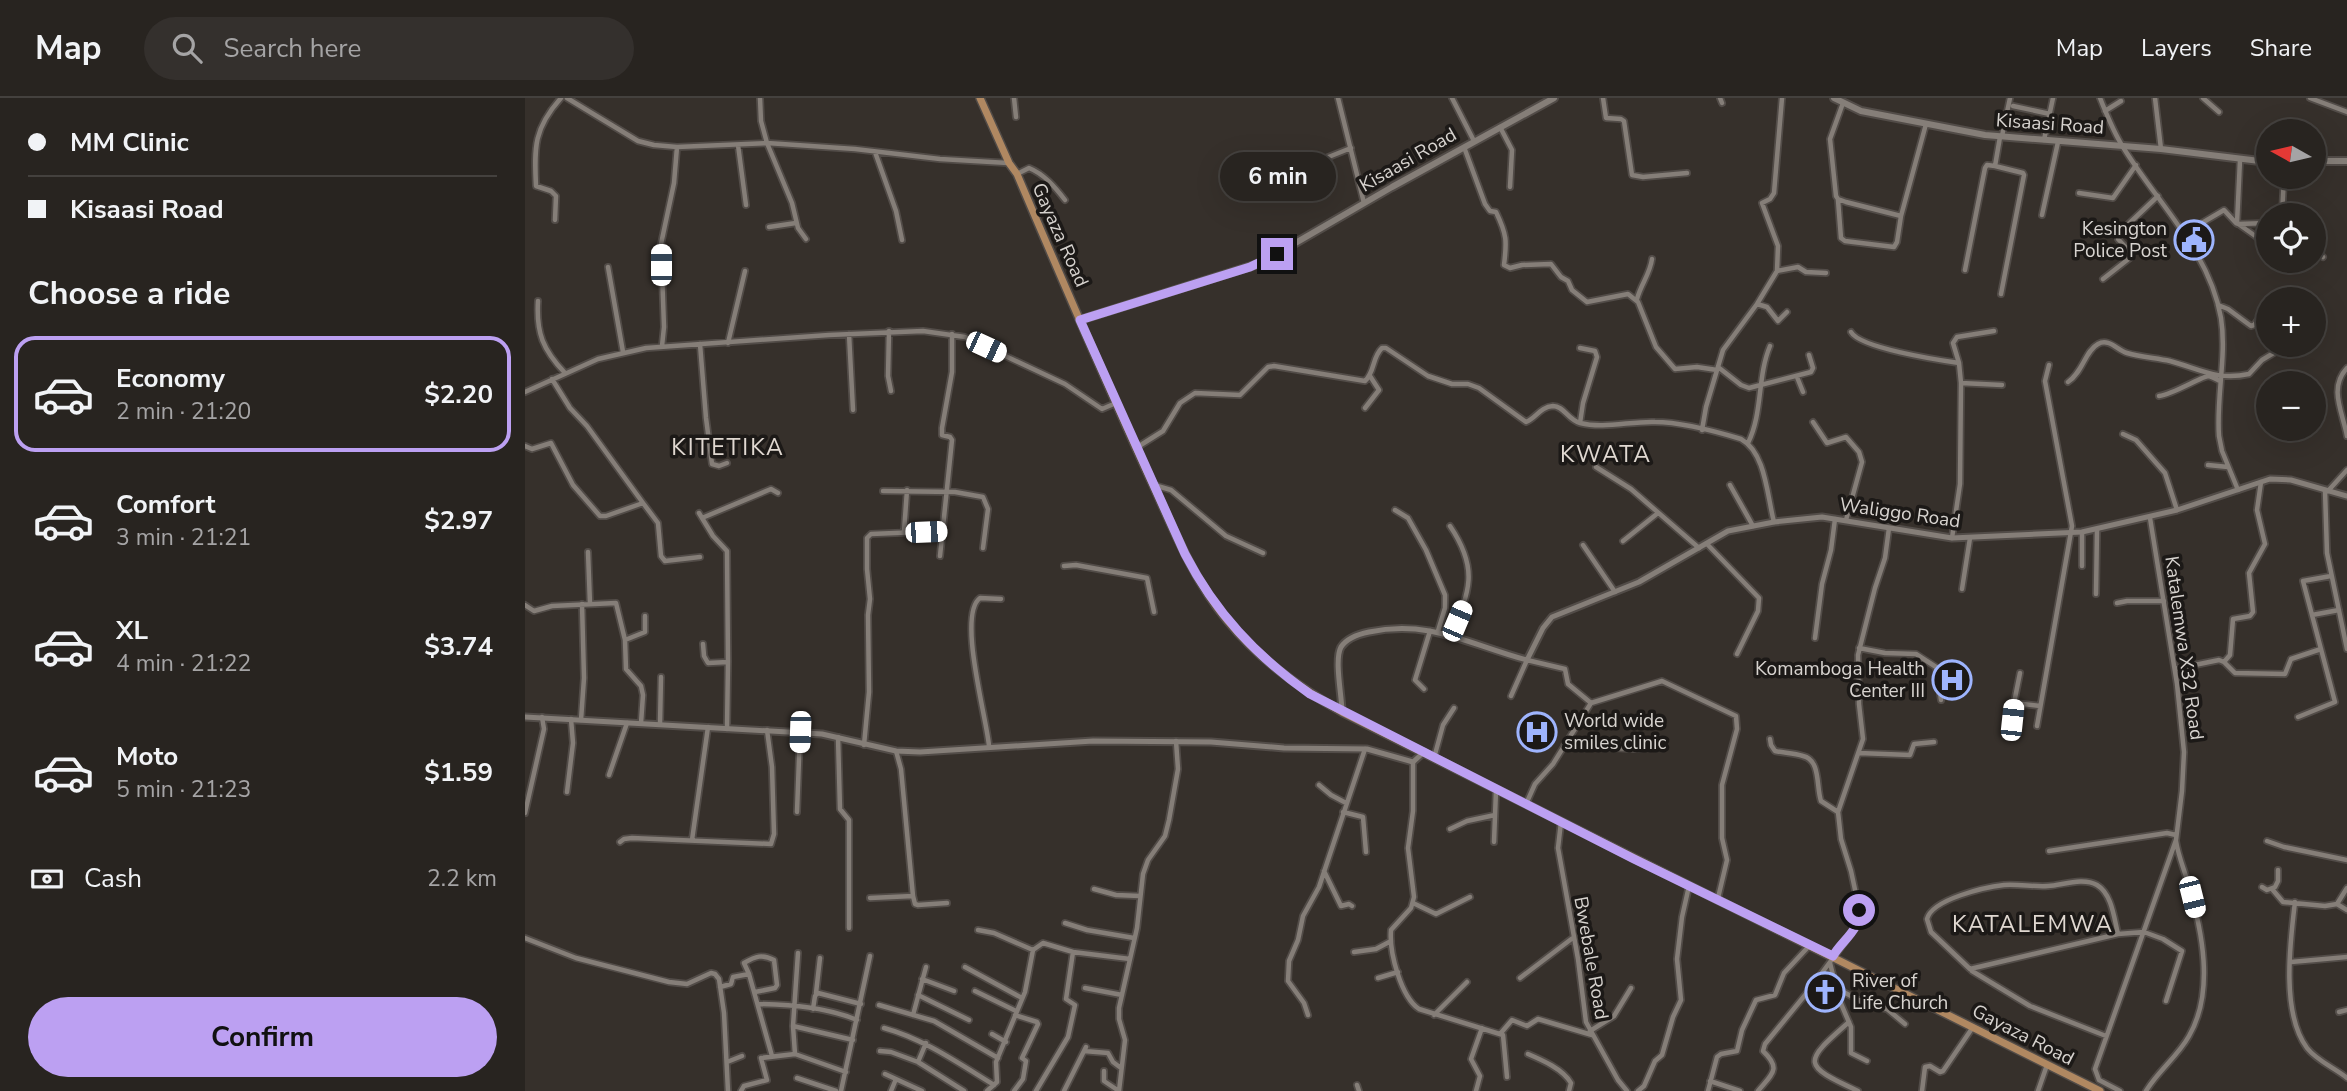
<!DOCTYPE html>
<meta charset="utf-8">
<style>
body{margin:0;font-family:"Nunito Sans",sans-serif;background:#34302d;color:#f1f3f6;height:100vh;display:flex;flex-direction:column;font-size:26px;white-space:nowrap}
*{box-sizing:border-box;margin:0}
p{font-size:23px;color:#a5a4a5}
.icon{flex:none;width:38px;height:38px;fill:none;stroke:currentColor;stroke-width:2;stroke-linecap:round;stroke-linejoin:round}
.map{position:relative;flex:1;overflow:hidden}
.details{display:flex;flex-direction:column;background:#282420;width:525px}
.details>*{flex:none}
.top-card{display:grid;align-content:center;height:154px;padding:0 28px;background:#282420}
.needle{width:46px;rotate:278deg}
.buttons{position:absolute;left:1731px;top:21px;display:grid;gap:14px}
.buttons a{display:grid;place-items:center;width:70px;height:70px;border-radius:50%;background:#282420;box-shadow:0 7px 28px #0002,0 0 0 2px #44413e;font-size:35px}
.end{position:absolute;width:32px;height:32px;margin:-16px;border:9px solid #bca0f2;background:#111;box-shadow:0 0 0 4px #111}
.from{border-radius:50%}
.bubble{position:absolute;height:49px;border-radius:24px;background:#282420;box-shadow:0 7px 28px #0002,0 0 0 2px #44413e;font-size:23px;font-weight:700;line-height:49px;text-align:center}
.car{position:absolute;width:21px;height:42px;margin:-21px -10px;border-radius:9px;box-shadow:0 0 5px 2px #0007;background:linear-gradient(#fff 24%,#345 0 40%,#fff 0 76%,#345 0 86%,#fff 0)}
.top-card b{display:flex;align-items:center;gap:24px;height:66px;font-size:26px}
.top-card b+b{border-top:2px solid #44413e}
.top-card i{width:18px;height:18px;background:#f1f3f6}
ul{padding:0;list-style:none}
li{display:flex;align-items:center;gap:21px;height:116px;margin:0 14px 10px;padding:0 14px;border:4px solid transparent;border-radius:21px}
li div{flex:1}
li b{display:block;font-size:26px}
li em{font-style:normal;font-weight:700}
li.selected{border-color:#bca0f2}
li>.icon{width:63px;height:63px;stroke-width:1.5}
h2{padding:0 28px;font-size:32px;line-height:84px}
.pay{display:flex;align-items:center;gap:18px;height:77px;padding:0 28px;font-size:26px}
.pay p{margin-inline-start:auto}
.cta{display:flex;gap:14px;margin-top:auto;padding:14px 28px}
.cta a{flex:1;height:80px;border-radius:42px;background:#bca0f2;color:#111;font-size:28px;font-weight:700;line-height:80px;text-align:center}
header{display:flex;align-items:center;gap:42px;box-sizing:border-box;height:98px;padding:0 35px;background:#282420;border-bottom:2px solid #44413e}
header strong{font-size:33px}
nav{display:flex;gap:38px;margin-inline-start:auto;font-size:24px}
.search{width:490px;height:63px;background:#34302d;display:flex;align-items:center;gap:18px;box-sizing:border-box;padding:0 24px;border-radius:38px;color:#a5a4a5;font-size:26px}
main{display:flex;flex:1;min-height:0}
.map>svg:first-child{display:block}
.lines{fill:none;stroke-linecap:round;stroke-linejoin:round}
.minor-casing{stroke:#524c48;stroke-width:8}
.tertiary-casing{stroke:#524c48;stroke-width:9}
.secondary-casing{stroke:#524c48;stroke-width:10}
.primary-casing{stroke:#524c48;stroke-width:10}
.minor{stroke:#857e78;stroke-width:4.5}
.tertiary{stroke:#857e78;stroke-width:5}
.secondary{stroke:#857e78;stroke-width:6}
.primary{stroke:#b08861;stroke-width:7}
.route{stroke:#bca0f2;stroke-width:9}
.labels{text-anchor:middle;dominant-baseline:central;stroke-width:7;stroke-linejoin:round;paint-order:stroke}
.street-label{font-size:19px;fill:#d7d3cf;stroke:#1c1917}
.poi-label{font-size:19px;fill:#d7d3cf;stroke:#1c1917;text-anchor:end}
.quarter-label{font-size:23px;letter-spacing:2px;fill:#e0d8d1;stroke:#1c1917}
</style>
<header>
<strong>Map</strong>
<div class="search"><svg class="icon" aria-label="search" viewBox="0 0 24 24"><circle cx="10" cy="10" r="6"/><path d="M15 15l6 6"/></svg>Search here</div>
<nav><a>Map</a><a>Layers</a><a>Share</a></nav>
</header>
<main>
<section class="details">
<div class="top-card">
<b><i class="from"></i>MM Clinic</b>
<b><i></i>Kisaasi Road</b>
</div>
<h2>Choose a ride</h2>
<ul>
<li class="selected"><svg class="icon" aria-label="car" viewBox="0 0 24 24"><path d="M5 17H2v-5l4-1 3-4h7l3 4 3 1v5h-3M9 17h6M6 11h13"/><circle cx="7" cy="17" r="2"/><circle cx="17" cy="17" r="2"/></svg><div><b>Economy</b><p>2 min · 21:20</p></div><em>$2.20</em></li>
<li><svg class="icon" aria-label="car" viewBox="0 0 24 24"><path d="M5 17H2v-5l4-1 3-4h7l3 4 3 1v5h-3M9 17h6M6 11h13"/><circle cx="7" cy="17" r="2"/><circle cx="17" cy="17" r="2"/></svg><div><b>Comfort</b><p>3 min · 21:21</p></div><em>$2.97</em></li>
<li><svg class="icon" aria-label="car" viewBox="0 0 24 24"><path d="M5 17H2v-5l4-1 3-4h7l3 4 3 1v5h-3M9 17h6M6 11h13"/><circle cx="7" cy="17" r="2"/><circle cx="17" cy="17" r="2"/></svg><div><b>XL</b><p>4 min · 21:22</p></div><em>$3.74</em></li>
<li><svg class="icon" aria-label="car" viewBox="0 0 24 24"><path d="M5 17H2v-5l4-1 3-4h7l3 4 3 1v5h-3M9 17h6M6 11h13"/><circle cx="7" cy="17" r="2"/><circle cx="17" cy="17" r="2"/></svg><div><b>Moto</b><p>5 min · 21:23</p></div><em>$1.59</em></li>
</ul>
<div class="pay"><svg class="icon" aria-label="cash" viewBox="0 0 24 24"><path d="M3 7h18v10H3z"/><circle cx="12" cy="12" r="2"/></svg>Cash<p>2.2 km</p></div>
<div class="cta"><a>Confirm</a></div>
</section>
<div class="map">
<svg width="1822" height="993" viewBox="0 0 1822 993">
<rect width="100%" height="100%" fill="#36302b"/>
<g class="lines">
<g class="minor-casing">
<path id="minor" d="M42 0 113 43 129 47 152 49 242 45 330 51 415 61 483 65
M235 0 236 23 242 45 267 105 273 130 281 141
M489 0 491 19
M813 0 839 105
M927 0 949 43
M1078 0 1081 20 1096 21 1099 23 1107 77 1118 79 1162 75
M1195 0 1197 5
M1575 0C1582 17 1588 33 1598 49 1632 105 1684 152 1696 220 1702 258 1691 299 1694 338L1697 353 1713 392
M1630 0 1636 51
M1678 0 1694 14
M1785 0 1822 14
M1318 5 1305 41 1311 98 1313 101 1321 104 1376 118 1401 26
M1488 8 1525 16
M1580 13 1596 3
M975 29 987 52 985 89
M1477 38 1485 0
M1475 39 1470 68 1498 75 1499 77 1476 196
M1519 42 1528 0
M213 47 221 107
M939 49 960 106 965 113 971 114C982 137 982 143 979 167L985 170 997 167 1026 166 1036 179 1043 183 1047 192 1062 204 1103 196 1113 204 1131 249 1150 271 1172 269 1192 272
M350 54 371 113 377 142
M1715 62 1712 125 1743 147
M791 64 826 50
M492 76 504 70C519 76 530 89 540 102
M1554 95 1588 100 1611 67
M1313 102 1316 140 1320 143 1369 149 1372 144 1376 118
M1517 117 1533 44
M1757 117 1759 79
M30 122 31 98 26 93 11 88C9 49 9 30 36 0
M1713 126 1743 125
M244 129 271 125
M1660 135 1699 112 1711 125
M1788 150 1798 159
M83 169 98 254
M1440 172 1460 70 1462 67 1470 68
M1252 173 1273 169 1281 174 1301 175
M1578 181 1606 159V155L1593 141V136L1633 98
M1112 201C1116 186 1125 176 1127 161
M13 203C11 235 18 252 40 275
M1232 206 1242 209 1253 223 1262 214
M1693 207 1703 211 1726 228 1729 227 1737 216H1743
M364 233 363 278 366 293
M1326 234C1335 250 1413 262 1434 265
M324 236 328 312
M203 245 220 173
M175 246 181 320 187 366 194 368 202 365
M137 248 139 229 136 146 149 85 152 49
M1193 269 1216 287 1224 290 1286 274 1288 270 1284 257
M1822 270C1803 290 1818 315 1822 338
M1272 279 1278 294
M1543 284C1558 274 1560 253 1573 246 1584 240 1592 252 1602 255 1616 259 1631 260 1645 263 1675 271 1692 283 1724 276L1737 262 1762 247
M1436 285 1477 287
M0 294 73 261 121 250 304 237 398 233 440 239 540 286 577 311 591 305
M1634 298C1649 296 1677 278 1684 278 1688 279 1691 281 1695 283
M840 310 854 292 845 278
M1288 324 1302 345 1321 339 1334 354 1337 364 1321 422
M1055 325 1058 305 1072 259 1070 253 1055 250
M1177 332 1181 309 1198 252 1232 206 1252 173 1253 148 1237 105 1245 101 1249 95 1257 0
M1598 336 1611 342 1640 375 1652 412
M1223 345C1238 315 1232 279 1245 248
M0 348 7 351 26 345 48 387 75 418H81L118 405 62 328 45 310 27 281
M611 350 638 333 655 305 670 295 715 297 743 269 749 268 840 283C850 274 847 259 857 250H861L903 278 927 286H943L954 290 1001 324C1011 320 1015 309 1028 308 1039 308 1043 322 1055 325 1079 331 1106 323 1130 324 1154 324 1193 334 1216 341 1241 355 1242 398 1249 424
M1683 367 1703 369
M1071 369 1106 391 1174 450
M629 387 646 392 701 438 738 455
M1205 387 1228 428
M1800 392 1802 455 1822 551
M358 393 430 394 458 399 463 411 458 450
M1803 393 1822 372
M118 405 133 425 136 458 140 463 175 459
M870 412 883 420 901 452 920 497V510L913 533
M174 415 188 438 202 453 203 564
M177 420 246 391 253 395
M925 428C954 471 945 493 926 537
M379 434 382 392
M1557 434V468
M1427 440 1435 386 1436 285 1434 265 1428 245 1432 239 1469 233
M1098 443 1133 415
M1182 446 1234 500 1233 513 1212 556
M1058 447 1090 494
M63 454 65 506
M415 458 427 342 425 339 417 337V330L427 274V236
M539 468 551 467 622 480 629 514
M1437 491 1445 440
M1571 496 1572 432
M1592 505 1602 503H1639
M0 507 9 513 27 508 91 505 100 542 101 571 116 588 118 597 116 625
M1787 517 1814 512
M1290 540 1297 486 1306 452 1310 421
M100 542 120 534V518
M178 546 179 558 183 565 203 564 202 631
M1334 550 1360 555 1391 556 1411 569 1416 602
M1699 564 1705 557 1708 521 1725 518 1728 514 1724 475 1740 446 1732 412 1736 384
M1650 571 1694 562 1699 564 1710 575 1760 576 1766 561 1796 551
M1495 575 1489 605 1515 608
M899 591 890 582 905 533
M986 598 1002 562 1040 571 1043 586 1066 605 1137 583 1211 618 1212 631 1197 687V740L1202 762 1193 800
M1773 619 1810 604 1778 483 1806 478
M56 622 59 580 57 506
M1487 622 1489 605
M135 626 136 579
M1512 628 1547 428 1520 283 1524 267
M313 639 315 711 324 722V830
M1245 641 1246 647 1250 653C1259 655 1269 655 1278 658 1296 662 1291 689 1296 703L1313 714
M339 647 344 594 343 517 345 501 342 471V440L346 436 418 433
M464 648C462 621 432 517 455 500L476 501
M1039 648 1113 651 1122 649 1132 640
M371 653 376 671 388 798
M1334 655 1385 657 1389 646 1409 644
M909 660 918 627 929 610
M888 664V713L883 750 889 799 886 810 866 832C864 854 876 899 894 911L978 937 982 979
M84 677 102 625
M794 687 806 697 821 705
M42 694 48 645 46 621
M1001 706 1010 686 1028 666 1066 605
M272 714 275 634
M818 714 838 719 841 754
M0 715 19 631 17 619
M1036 724 1033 750 1053 861 1061 924 1093 982 1102 993
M925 731 942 723 970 717
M167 742 183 629
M1742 743 1759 749 1822 762
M95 744 99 741 107 740 246 746 249 736 247 669 242 632
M969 744 971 692
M1524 753 1642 735 1651 737
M799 773 816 808 824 806 827 808
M1737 789 1742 792 1750 789 1753 783V772
M569 791 591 797 615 798
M1747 791 1758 804 1800 808 1812 806 1822 812
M345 800 388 798 390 806 393 807 422 805
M1770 804C1765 845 1756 915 1782 950 1792 963 1810 970 1822 980
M888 805 911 816 945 799
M1812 806 1822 790
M540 825 562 832 609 840
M453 832 469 835 508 852
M1593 836C1589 820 1587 796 1572 787 1558 779 1538 787 1523 788 1509 789 1494 786 1479 787 1461 789 1407 801 1402 821L1406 834 1445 871 1593 836 1619 834 1638 841 1657 853 1641 903
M0 840 51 860 144 884 162 886 186 875 190 876 194 881 199 915 203 993
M829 854 851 851 866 843
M273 855 268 928 270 956 321 974
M1766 864 1822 859
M1305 865 1314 901 1326 929V955L1342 963
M440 869 497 900
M1447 873 1505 908 1581 938
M224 876 219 865C231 858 237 856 249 862L252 887 250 890 230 894
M853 880 873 874
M995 880 1049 839
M397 881 429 893
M195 889 206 886 208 879 224 876 247 958
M560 890 597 897
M1311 890 1343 907 1362 911 1380 926
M450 893 491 913
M291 895 295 860
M393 897 444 922
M234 906C267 907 301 909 332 922
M354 907 409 923 473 960
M288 911 290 898 293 895 336 906
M1814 914 1822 912
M388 917 401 869
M783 917 779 905 763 883 764 863 773 842 778 818 794 789 840 651
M909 917 942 884
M1324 924C1277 965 1277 967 1333 993
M268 928 328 942
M359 930C399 941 433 965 469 987
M1065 933 1089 918 1106 890
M467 936 481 944
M975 936 987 922 1002 928 1013 921 1067 937
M401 945 393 964 439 993
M355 953 366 954 393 964
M559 953 583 955 588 964 596 970
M1003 956C1017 962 1038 971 1046 985L1044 993
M202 964 217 958
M579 973V983L594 993
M360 976 397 993
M272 980 311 993
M1185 983 1215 993
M832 987 834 993
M216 993 219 988 242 982 236 960 270 956
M316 993 345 858
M366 993 371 981
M462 993 472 984 471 964 500 894 508 852 518 845 548 854 605 861
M489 993 498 981 501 963 497 960 513 926 512 924 490 917
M511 993 543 939 550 907 541 901 548 854
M539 993 561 949
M594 993 600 942 594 921V910L612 830 618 776 623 762 640 738 644 722 653 671 651 643
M951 993 955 978 946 961 957 930
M1113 993 1119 988 1130 963 1137 957 1148 919 1156 902 1152 861 1157 819 1164 788
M1183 993 1192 959 1196 956 1212 953 1217 932 1231 902 1250 897 1259 875 1285 847
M1233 993C1247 976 1257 971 1238 953L1240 946 1285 891 1334 825 1332 801 1326 773 1316 741 1313 714 1338 641 1334 606 1333 557 1350 490 1360 460 1364 430
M1397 993 1400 969 1405 968 1415 974 1418 973 1448 929
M1513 993 1522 967
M1595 993 1574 982 1570 971 1651 742 1657 693 1659 654 1652 586 1625 420
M1621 993C1633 973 1653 958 1664 938 1690 893 1677 832 1663 785 1659 771 1653 757 1651 743"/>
</g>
<g class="tertiary-casing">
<path id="tertiary" d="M817 614C817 598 809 562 816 549 822 540 834 536 844 534 905 521 945 547 1002 562L1018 530 1027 519 1114 484 1203 433 1249 424 1297 419 1427 440 1557 434 1652 412 1745 381 1766 382 1822 398
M0 619 297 636 371 653 395 654 568 643 686 644 759 650 842 651 888 664 899 654"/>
</g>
<g class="secondary-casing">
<path id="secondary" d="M1309 0 1336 13 1460 37 1636 51 1743 64
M1788 63H1822
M555 222 736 165 867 89 1029 0"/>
</g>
<g class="primary-casing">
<path id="primary" d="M455 0 484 65 492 76C535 177 578 278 624 378 647 427 667 480 702 522 734 561 773 589 817 614L1575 993"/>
</g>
<use href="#minor" class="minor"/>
<use href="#tertiary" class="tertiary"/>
<use href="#secondary" class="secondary"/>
<use href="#primary" class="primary"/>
</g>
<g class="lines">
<path class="route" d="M752 156 725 169 555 222 660 456C690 514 731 558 785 596L1109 761 1308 858C1318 841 1335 833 1334 812"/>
</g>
<defs>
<g id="civic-ring" transform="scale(2.0125)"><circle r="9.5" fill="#1c1917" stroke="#9eb4fd" stroke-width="1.5"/><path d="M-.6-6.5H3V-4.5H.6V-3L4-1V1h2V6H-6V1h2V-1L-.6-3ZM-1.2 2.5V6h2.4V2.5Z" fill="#9eb4fd"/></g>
<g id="hospital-ring" transform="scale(2.0125)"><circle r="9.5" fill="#1c1917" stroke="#9eb4fd" stroke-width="1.5"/><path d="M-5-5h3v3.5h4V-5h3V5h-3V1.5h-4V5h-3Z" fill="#9eb4fd"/></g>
<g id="church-ring" transform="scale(2.0125)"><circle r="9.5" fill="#1c1917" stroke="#9eb4fd" stroke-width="1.5"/><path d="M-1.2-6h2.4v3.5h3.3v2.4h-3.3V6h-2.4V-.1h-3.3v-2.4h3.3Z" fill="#9eb4fd"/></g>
</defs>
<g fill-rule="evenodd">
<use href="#civic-ring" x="1669" y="142"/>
<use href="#hospital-ring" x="1427" y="582"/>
<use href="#hospital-ring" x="1012" y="634"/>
<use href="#church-ring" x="1300" y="894"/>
</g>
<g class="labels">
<g class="street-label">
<text transform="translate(1525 26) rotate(4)">Kisaasi Road</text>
<text transform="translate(883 62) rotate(-30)">Kisaasi Road</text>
<text transform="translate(535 137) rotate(66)">Gayaza Road</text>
<text transform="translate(1375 415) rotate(8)">Waliggo Road</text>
<text transform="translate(1659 550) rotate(82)">Katalemwa X32 Road</text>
<text transform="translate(1066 860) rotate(80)">Bwebale Road</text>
<text transform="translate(1498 937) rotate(27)">Gayaza Road</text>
</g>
<g class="poi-label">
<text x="1642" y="131">Kesington<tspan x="1642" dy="22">Police Post</tspan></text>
<text x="1400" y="571">Komamboga Health<tspan x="1400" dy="22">Center III</tspan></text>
<text x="1039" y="623" text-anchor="start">World wide<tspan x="1039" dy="22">smiles clinic</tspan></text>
<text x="1327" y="883" text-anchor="start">River of<tspan x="1327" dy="22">Life Church</tspan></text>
</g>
<g class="quarter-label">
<text x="203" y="349">KITETIKA</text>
<text x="1081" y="356">KWATA</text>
<text x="1508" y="826">KATALEMWA</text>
</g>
</g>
</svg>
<div class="buttons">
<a><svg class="needle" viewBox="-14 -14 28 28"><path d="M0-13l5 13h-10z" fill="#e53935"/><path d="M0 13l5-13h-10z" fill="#a5a4a5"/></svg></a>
<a><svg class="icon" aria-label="locate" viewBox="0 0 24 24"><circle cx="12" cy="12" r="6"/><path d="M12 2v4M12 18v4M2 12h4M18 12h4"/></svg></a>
<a>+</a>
<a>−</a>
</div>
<i class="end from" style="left:1334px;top:812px"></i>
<i class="end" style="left:752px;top:156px"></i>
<div class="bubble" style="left:695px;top:54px;width:116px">6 min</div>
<i class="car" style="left:136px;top:167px;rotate:0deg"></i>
<i class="car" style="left:461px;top:249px;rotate:115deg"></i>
<i class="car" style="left:401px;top:434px;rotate:88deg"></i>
<i class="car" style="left:932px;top:523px;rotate:23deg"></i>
<i class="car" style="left:1487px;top:622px;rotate:6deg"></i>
<i class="car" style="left:275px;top:634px;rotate:182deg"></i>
<i class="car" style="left:1667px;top:799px;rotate:166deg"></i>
</div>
</main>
